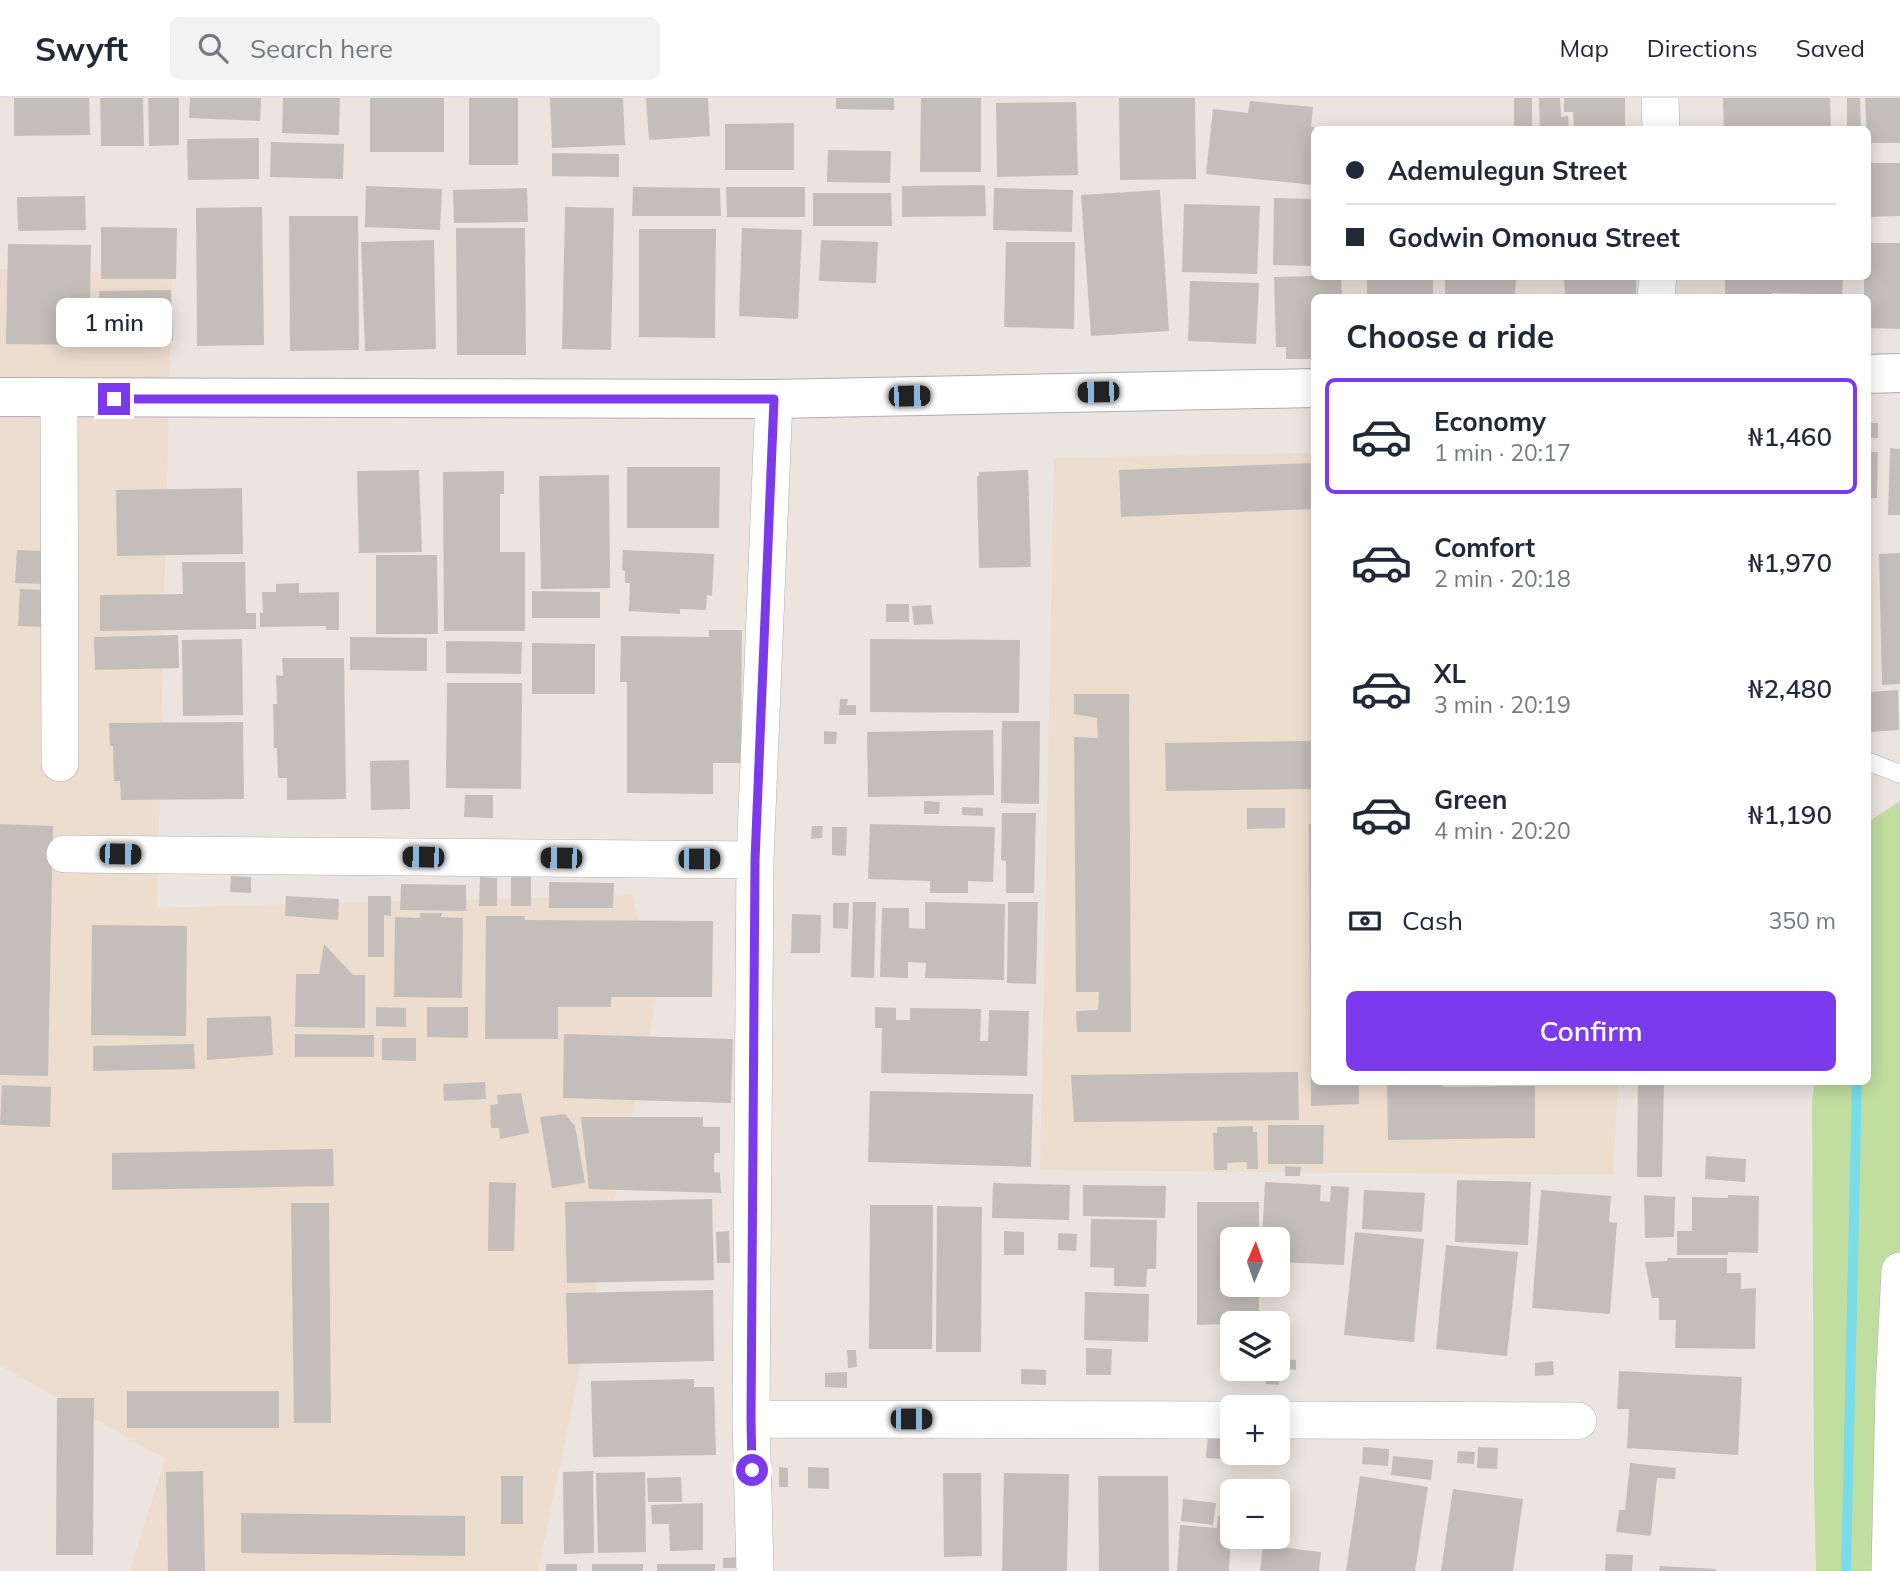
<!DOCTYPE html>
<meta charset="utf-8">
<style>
body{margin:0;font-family:Mulish,sans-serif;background:#f2f2f3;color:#1f2937;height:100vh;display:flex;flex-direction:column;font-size:26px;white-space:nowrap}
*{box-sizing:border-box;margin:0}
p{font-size:23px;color:#747a83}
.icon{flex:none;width:38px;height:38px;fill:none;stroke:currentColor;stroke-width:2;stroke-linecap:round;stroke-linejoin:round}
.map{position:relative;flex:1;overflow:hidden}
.sheet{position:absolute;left:1311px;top:196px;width:560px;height:791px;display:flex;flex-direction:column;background:#fff;border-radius:10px;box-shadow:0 4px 18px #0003}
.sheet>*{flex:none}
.top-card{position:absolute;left:1311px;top:28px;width:560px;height:154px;border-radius:10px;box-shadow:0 4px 18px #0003;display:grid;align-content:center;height:154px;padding:0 35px;background:#fff}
.needle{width:46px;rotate:2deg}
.buttons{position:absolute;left:1220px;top:1129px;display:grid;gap:14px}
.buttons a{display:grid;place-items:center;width:70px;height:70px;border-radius:10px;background:#fff;box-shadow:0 4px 18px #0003;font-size:35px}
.end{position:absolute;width:32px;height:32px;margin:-16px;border:9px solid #7c3aed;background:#fff;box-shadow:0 0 0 4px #fff}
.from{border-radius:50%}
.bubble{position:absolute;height:49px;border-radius:10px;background:#fff;box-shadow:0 4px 18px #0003;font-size:23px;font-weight:600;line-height:49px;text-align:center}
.car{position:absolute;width:21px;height:42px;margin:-21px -10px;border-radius:9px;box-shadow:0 0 5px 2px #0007;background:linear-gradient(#222 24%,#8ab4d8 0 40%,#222 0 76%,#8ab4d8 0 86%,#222 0)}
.top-card b{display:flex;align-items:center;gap:24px;height:66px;font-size:26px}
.top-card b+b{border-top:2px solid #e0e1e3}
.top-card i{width:18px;height:18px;background:#1f2937}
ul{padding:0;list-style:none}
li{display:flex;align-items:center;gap:21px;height:116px;margin:0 14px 10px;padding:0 21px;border:4px solid transparent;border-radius:10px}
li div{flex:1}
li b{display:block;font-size:26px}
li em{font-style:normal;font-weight:600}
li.active{border-color:#7c3aed}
li>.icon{width:63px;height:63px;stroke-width:1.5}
h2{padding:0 35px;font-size:32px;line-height:84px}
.pay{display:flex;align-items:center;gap:18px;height:77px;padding:0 35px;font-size:26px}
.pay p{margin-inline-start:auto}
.action{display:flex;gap:14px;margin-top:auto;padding:14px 35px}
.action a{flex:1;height:80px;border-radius:10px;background:#7c3aed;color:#fff;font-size:28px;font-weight:600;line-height:80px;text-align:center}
header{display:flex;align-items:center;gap:42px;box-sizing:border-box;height:98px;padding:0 35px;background:#fff;border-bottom:2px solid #e0e1e3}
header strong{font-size:33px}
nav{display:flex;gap:38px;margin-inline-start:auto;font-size:24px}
.search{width:490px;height:63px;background:#f2f2f3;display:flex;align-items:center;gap:18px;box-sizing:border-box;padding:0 24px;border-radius:10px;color:#747a83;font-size:26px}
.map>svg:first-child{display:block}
.education{fill:#ecddcf}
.green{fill:#c0de9f}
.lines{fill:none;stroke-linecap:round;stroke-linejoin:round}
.stream{stroke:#7adce6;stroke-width:10}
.building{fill:#c4bebb}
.lane-casing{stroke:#abafb6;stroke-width:19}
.street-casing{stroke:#abafb6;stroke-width:38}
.secondary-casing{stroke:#abafb6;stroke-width:40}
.lane{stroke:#fff;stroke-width:18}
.street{stroke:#fff;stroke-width:37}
.secondary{stroke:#fff;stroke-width:38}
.route{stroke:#7c3aed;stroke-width:9}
</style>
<header>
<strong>Swyft</strong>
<div class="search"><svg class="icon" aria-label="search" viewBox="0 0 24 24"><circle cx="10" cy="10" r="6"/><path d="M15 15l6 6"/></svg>Search here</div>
<nav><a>Map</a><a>Directions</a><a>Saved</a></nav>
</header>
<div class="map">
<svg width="1900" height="1473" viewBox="0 0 1900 1473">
<rect width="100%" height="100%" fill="#ece4de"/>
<path class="education" d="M0 171 172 176 157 810 632 797 656 902 538 1473H130L165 1361 0 1267Z
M1314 355V984H1618L1613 1077 1040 1072 1054 360Z"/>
<path class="green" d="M1900 703V1473H1816L1814 1383 1812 1002 1815 984H1867V725Z"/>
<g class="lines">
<path class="stream" d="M1846 1473 1857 984"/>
</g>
<path class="building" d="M14 0H89L90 37 14 38Z
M100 0H143L144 48H101Z
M148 0H179V47L149 48Z
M190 0H261L260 23 189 20Z
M283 0H340L339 37 282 35Z
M370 0H444V54H370Z
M469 0H518V67H469Z
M550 0H623L625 47 552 50Z
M646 0H708L710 38 649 42Z
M836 0H894V12L836 11Z
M921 0H981V74H920Z
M1119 0H1195L1196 81 1120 82Z
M1514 0H1532V32H1514Z
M1539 0H1560L1561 19 1568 18 1569 32H1540Z
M1564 0H1625V32H1574L1573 14H1564Z
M1723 0H1830L1831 32H1724Z
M1847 0H1860L1861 32H1847Z
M1865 0H1900V45H1867Z
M1250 3 1313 9 1311 29H1314V87L1206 76 1213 11 1248 15Z
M1076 4 1078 77 997 79 996 5Z
M794 25V72H725V26Z
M259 40V81L188 82 187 41Z
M271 44 344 46 343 81 270 79Z
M828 52 891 53 890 85 827 84Z
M552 55 619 56V79L552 78Z
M1867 65H1900V118L1867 119Z
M985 87 986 118 902 119V88Z
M366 88 442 91 440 132 365 129Z
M633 89 720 90 721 118H632Z
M726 89H805V119H727Z
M527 90 528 124 454 125 453 92Z
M994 90 1073 92 1072 134 993 132Z
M1160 92 1169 233 1091 238 1081 97Z
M813 95H891L892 128H813Z
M85 98 86 132 18 133 17 99Z
M1274 100 1314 101V168L1273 167Z
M1184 106 1260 108 1257 176 1182 174Z
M262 109 264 247 197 248 196 110Z
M565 109 614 110 611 252 562 251Z
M289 118H358L359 252 290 253Z
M101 129 177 130 176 181H101Z
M456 130H525L526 257H457Z
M742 130 802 132 798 221 739 218Z
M639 131H716L715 240 639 239Z
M434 142 436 251 365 253 361 144Z
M821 142 878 144 876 185 819 183Z
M1006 144H1075L1074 231 1004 229Z
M1867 145H1900V231L1867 230V200H1864V178H1867Z
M8 146 91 147 89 247 6 246Z
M1314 178H1341L1342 200H1314V261H1286V249H1276L1274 179Z
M1367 178H1433V200H1367Z
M1445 178H1516L1515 200H1445Z
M1564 178H1636V200H1565Z
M1725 178H1843L1842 200H1811V196L1772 195V200H1725Z
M1190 183 1259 185 1256 246 1188 243Z
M171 192 173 243 100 245 99 193Z
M1867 325H1878V340H1867Z
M1890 350 1900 351V417H1888Z
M1867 354H1878L1877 400H1867Z
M1314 365V411L1121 419 1119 372Z
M627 369H720L719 430H627Z
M419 372 422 454 359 455 357 373Z
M1028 372 1031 469 979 470 977 378H979V374Z
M504 373V396H500V454H525V533H444L443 374Z
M609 377 610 490 541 491 539 378Z
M242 390 243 456 117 458 116 392Z
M17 452 46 453 45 486 15 485Z
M623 452 714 456 712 498 707 497 706 512 680 511V516L629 513 630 485H625V473L622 472Z
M1900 455V586L1882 587 1879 456Z
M376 457H437L438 536H376Z
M182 464H245L246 515H256V531L100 533V497L183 496Z
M299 485V495L339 494V532H326V528L260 529V514L263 515 262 494H276V486Z
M20 491 45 492 43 529 18 528Z
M532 493 600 494V520H532Z
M886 506H909V524H886Z
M931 507 933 526 914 527 912 508Z
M709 532H742L741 665H713V696L627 695V584H620L621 538 709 539Z
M178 537 179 570 95 572 94 539Z
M350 539 427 540V573L350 572Z
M242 541 243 617 183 618 182 542Z
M870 541 1020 542 1019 615 870 614Z
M446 543 522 544 521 576 446 575Z
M532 545 595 546V596H532Z
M282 560H344L346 701 287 702V680H278L277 650H274L273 606H277L276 577 283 578Z
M447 585H522L521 691 446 690Z
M1898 592 1899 632 1869 634 1868 594Z
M1074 596H1129L1131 934H1077L1076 913 1098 912 1099 894H1076L1074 639 1098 640 1097 620 1074 616Z
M840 601H848L847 607H856V617H839Z
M1002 623H1040L1039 706 1001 705Z
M243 624 244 701 121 702 120 683H114L113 648H110L109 625Z
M993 632 994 697 868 699 867 634Z
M824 633 837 634 836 646H824Z
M1314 643V691L1166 693 1165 645Z
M409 662 410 711 371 712 370 663Z
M465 697H493V720L464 719Z
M924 703 940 704 939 716H924Z
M962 709 983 710V718L962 717Z
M1247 710H1285V730L1247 731Z
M1002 715H1036L1034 795H1006V763L1001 762Z
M0 726 53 728 48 978 0 977Z
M870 726 995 729 993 784 968 783V795H930V783L868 781Z
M1309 726H1314V984H1359V1006L1311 1008Z
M812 728H823L822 740 811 741Z
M832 729H847L846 758 832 757Z
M231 778 251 779V795L230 794Z
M511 778H531V808H511Z
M480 779 497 780V808H479Z
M549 784 614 785 613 810H549Z
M401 786 466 787V813L400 812Z
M286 798 339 801 338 822 285 818Z
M368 798H391V818L384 817V859H368Z
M853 804H876L874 880 851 879Z
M925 804 1005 806 1004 882 925 880 926 865 908 864V880L880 879 882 810H909V830L925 831Z
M1008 804H1038L1036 886 1007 885Z
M833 805H849L848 831 833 830Z
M420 815H442L441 819 463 820 462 900 394 899 395 819 420 820Z
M792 816 821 817 820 855H791Z
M486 818H525V822L713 823 712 899H611V909H558V941H485Z
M92 827 187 828 186 938 91 937Z
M324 846 353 877H365V930L295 929 296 876H319Z
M376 909 406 910V929L376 928Z
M427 909H468V940L427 939Z
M875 909 896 910V922H910V910L981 911 980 943H988L989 912 1029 913 1027 978 881 975 882 930H875Z
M271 918 273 957 207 962V920Z
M295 936 374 937V959H295Z
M564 936 733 941 731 1005 563 1000Z
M382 940H416V963L382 962Z
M194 946 195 971 93 973V948Z
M1298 974 1299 1022 1074 1024 1071 977Z
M485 984 486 1001 444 1003 443 986Z
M1387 984H1442V989L1535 988V1040L1388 1042Z
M1638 984H1664L1662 1079H1637Z
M2 987 51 989 50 1029 0 1027Z
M870 993 1033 996 1031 1069 868 1064Z
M521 995 529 1035 500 1041 499 1030H491L490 1007 498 1006 497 997Z
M565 1016 575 1028 585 1085 552 1090 540 1019Z
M581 1019H703V1029H720V1055H714V1074L720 1075 721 1095 589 1091Z
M1268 1027H1324L1323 1066H1268Z
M1253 1028V1034H1257L1258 1071H1247V1064L1227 1065V1072H1214L1213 1035H1217V1029Z
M333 1051 334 1088 112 1092V1055Z
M1706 1058 1746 1061 1745 1084 1705 1081Z
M1285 1068 1301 1069 1300 1078H1285Z
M1457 1082 1531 1084 1528 1147 1455 1144Z
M489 1084 516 1085 514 1153H488Z
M1265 1084 1321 1087 1320 1103 1330 1104 1331 1088 1349 1089 1344 1167 1278 1164V1141H1262Z
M993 1085 1070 1087 1069 1122 992 1120Z
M1083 1087 1166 1088 1165 1120 1083 1118Z
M1364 1092 1425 1095 1422 1134 1362 1131Z
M1541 1092 1611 1098 1609 1124 1617 1125 1610 1216 1532 1210Z
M1644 1097 1675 1099 1674 1139 1645 1140Z
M1728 1097 1759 1098 1758 1155 1728 1154V1157H1677V1133H1692V1099L1728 1100Z
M712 1101 714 1182 567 1185 565 1104Z
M1197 1104H1259V1141H1232V1186H1259V1225L1197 1227Z
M291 1105H329L331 1325H294Z
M870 1107H933L932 1251H869Z
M937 1108 982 1109 981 1254H936Z
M1091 1121 1157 1122 1156 1171H1147L1146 1189 1114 1188V1170L1090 1169Z
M729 1133 730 1165H717L716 1134Z
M1004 1133 1024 1134V1157H1004Z
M1355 1134 1424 1141 1414 1244 1344 1237Z
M1058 1135 1077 1136 1076 1153 1058 1152Z
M1446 1147 1518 1154 1507 1258 1436 1251Z
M1668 1160H1727V1175H1741V1191L1756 1190 1755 1251 1675 1250 1676 1222H1659V1200H1652L1645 1164 1667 1163Z
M713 1192 714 1263 568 1266 566 1195Z
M1085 1194 1149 1196 1148 1244 1084 1242Z
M1086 1250 1112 1251 1111 1277H1086Z
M847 1252H856L857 1269 848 1270Z
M1278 1261 1296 1262V1272L1285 1271V1280L1279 1279V1287L1266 1286V1277H1262L1263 1270H1278Z
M1553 1263 1554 1277 1535 1278V1265Z
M1021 1271 1046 1272V1287L1021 1286Z
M1619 1273 1742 1279 1738 1357 1627 1350 1629 1311H1617Z
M847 1274V1290L825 1289V1275Z
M694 1281V1289H714L716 1357 593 1359 591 1283Z
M127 1293H279V1330H127Z
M57 1300H94L93 1457H56Z
M1208 1335 1224 1337 1222 1361 1206 1360Z
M1363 1349 1389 1351 1388 1368 1362 1366Z
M1478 1349 1498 1350 1497 1371 1477 1370Z
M1458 1353 1475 1354 1474 1366 1457 1365Z
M1393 1358 1433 1362 1431 1382 1391 1377Z
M1630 1365 1676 1370 1675 1381 1657 1380 1651 1438 1616 1434 1619 1412H1625Z
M779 1369 788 1370V1389H779Z
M808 1369 829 1370V1391L808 1390Z
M203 1373 205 1473H168L166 1374Z
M593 1373 594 1455 564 1456 563 1374Z
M645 1374 646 1454 598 1455 596 1375Z
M943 1375H981L982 1458 944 1459Z
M1004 1375 1069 1376 1067 1473H1002Z
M501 1378H523V1426H501Z
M1098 1378H1168L1169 1473H1099Z
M1360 1378 1428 1389 1415 1473H1346Z
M681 1379 682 1404H648L647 1380Z
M1453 1391 1523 1401 1513 1473H1441Z
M1183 1401 1216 1405 1213 1427 1181 1423Z
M703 1405V1452L670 1453 669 1426H652L651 1407Z
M241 1415 465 1418V1458L241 1455Z
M1218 1418 1232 1419 1229 1473H1177L1180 1427 1217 1430Z
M1263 1447 1321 1454 1319 1473H1260Z
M1606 1456 1633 1457 1632 1473H1605Z
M741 1459V1470H723V1460Z
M546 1466H577V1473H546Z
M592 1466H643V1473H592Z
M657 1466H715V1473H657Z
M1660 1468 1716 1471V1473H1659Z"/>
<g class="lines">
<g class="lane-casing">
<path id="lane" d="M1867 663 1900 676"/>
</g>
<g class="street-casing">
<path id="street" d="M1660 0 1661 32
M1656 200 1658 178
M59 301 60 665
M65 756 755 762
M751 1321 1232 1322
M1278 1322 1578 1323
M755 1473 751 1321 755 762 774 301
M1890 1473 1894 1292 1900 1173"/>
</g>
<g class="secondary-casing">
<path id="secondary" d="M1867 276 1900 275
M0 299 774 301 1314 290"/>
</g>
<use href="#lane" class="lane"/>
<use href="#street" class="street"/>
<use href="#secondary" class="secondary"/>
</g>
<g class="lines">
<path class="route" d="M114 301H774L755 762 751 1321 752 1372"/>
</g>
</svg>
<div class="buttons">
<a><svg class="needle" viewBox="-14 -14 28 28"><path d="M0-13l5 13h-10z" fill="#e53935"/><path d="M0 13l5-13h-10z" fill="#747a83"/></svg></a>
<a><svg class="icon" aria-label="layers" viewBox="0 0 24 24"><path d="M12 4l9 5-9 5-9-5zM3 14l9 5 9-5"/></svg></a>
<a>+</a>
<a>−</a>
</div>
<i class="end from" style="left:752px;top:1372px"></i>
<i class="end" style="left:114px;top:301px"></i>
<div class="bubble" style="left:56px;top:200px;width:116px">1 min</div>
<i class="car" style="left:1098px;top:294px;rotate:269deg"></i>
<i class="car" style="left:909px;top:298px;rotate:89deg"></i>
<i class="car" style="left:120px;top:756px;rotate:91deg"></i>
<i class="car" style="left:423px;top:759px;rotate:271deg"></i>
<i class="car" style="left:561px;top:760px;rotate:271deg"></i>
<i class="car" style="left:699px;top:761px;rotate:90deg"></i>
<i class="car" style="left:911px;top:1321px;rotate:90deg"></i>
<div class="top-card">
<b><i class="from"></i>Ademulegun Street</b>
<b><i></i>Godwin Omonua Street</b>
</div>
<section class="sheet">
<h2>Choose a ride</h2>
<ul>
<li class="active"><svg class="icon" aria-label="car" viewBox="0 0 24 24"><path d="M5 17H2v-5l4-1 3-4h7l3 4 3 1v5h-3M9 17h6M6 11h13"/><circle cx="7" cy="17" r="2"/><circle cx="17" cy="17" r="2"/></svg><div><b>Economy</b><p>1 min · 20:17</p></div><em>₦1,460</em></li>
<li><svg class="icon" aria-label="car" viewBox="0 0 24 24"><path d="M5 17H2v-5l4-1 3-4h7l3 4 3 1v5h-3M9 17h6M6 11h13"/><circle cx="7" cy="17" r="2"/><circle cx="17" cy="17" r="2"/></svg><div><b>Comfort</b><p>2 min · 20:18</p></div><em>₦1,970</em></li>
<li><svg class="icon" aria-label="car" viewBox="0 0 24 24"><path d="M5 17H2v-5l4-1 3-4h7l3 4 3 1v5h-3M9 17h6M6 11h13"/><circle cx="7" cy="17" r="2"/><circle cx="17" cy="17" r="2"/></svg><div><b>XL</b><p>3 min · 20:19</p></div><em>₦2,480</em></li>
<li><svg class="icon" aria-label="car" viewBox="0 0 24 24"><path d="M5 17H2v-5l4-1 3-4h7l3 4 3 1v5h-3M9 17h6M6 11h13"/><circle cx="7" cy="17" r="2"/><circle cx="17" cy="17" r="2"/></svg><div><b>Green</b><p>4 min · 20:20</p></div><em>₦1,190</em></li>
</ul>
<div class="pay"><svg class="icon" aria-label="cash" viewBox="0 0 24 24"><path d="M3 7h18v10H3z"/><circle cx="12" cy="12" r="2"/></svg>Cash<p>350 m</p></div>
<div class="action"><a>Confirm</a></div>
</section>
</div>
